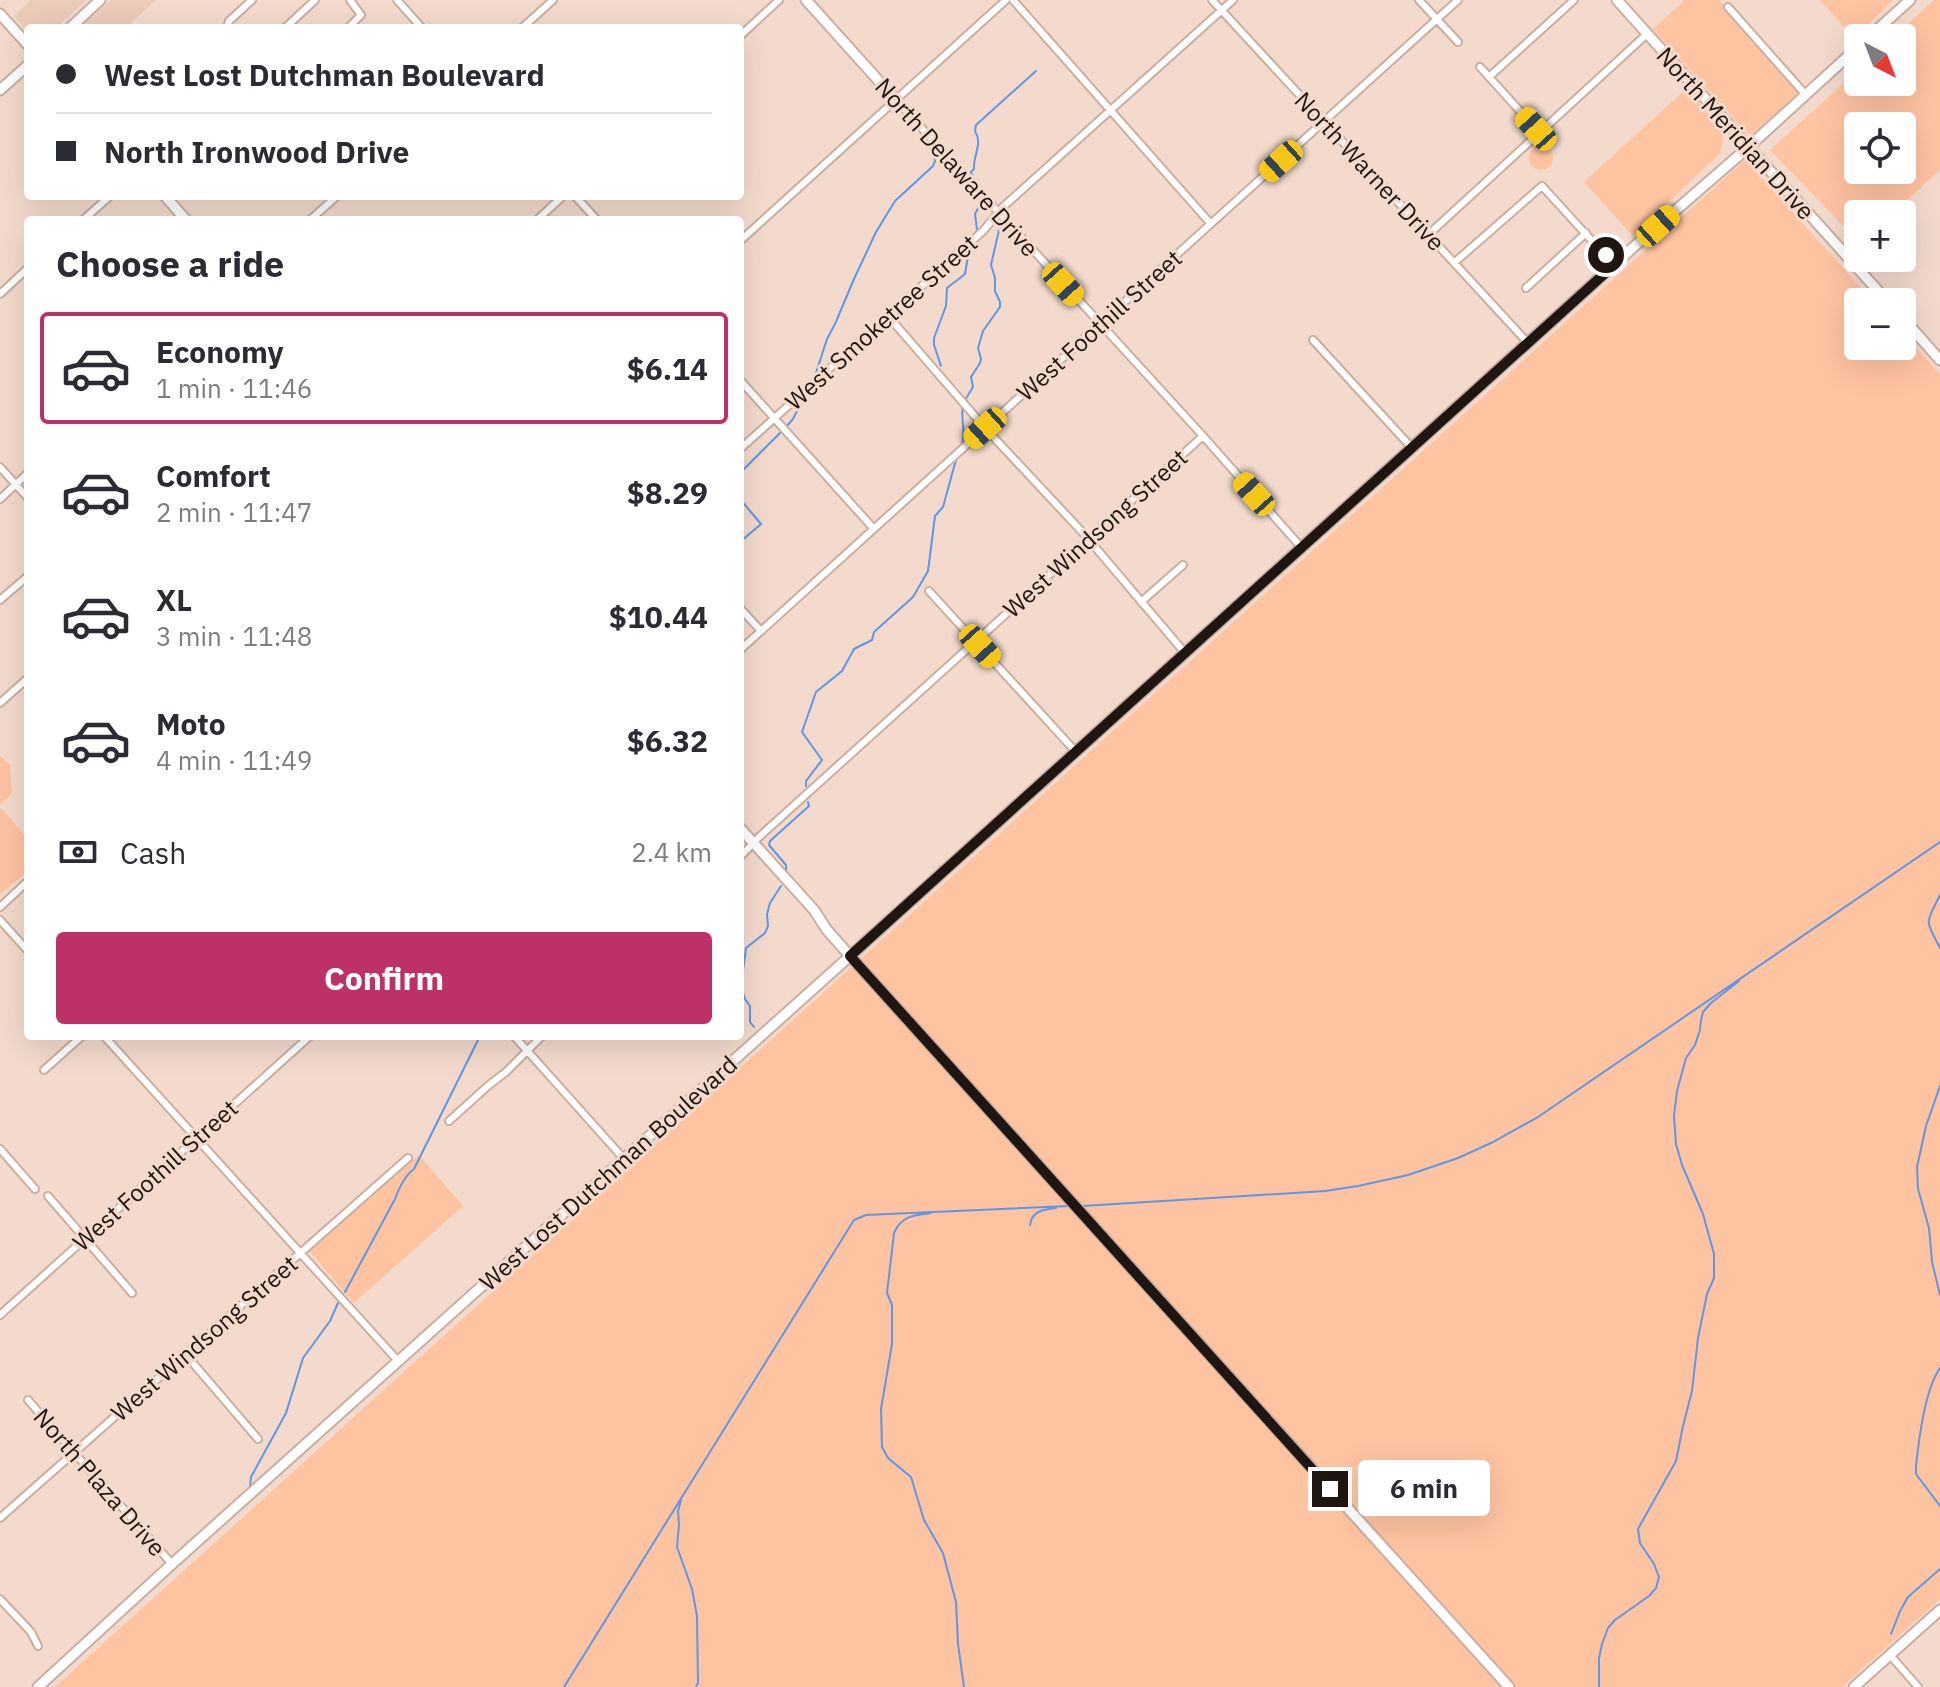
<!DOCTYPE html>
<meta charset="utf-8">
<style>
body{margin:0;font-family:"IBM Plex Sans",sans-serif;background:#f7f7f7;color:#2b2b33;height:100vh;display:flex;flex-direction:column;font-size:30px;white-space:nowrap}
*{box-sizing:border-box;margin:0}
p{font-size:26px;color:#7c7c81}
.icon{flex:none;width:44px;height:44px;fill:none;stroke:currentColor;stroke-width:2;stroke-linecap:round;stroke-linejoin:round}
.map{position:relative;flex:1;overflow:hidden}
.side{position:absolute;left:24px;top:216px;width:720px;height:824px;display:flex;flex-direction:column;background:#fff;border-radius:8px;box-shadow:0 8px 32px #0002}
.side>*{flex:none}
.guide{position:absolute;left:24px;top:24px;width:720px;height:176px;border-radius:8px;box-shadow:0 8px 32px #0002;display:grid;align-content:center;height:176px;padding:0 32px;background:#fff}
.needle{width:52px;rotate:138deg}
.controls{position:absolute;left:1844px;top:24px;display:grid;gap:16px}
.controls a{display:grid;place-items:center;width:72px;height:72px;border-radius:8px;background:#fff;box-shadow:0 8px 32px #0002;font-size:40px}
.end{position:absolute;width:36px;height:36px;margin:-18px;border:10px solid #1f1611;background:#fff;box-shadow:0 0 0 4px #fff}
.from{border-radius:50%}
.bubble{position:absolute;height:56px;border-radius:8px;background:#fff;box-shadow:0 8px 32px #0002;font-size:26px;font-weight:800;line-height:56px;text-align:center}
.car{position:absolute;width:24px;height:48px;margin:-24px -12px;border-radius:10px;box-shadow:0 0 6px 2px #0007;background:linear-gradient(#f5c518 24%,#345 0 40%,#f5c518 0 76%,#345 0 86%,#f5c518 0)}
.guide b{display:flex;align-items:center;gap:28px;height:76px;font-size:30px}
.guide b+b{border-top:2px solid #e1e1e2}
.guide i{width:20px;height:20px;background:#2b2b33}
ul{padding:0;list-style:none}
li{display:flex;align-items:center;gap:24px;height:112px;margin:0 16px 12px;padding:0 16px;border:4px solid transparent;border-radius:8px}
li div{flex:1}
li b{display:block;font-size:30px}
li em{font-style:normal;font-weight:800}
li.current{border-color:#bc3167}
li>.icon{width:72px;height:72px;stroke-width:1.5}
h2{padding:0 32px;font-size:36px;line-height:96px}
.pay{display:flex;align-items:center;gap:20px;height:88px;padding:0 32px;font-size:30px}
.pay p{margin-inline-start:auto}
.button{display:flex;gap:16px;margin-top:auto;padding:16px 32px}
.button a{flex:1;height:92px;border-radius:8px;background:#bc3167;color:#fff;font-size:32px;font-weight:800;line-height:92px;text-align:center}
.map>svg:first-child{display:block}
.built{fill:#ebcbba}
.green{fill:#fec3a1;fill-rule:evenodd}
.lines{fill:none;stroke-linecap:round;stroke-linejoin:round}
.stream{stroke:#5f97e5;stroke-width:2}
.street-casing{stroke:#c8afa2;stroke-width:10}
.secondary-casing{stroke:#c8afa2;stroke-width:13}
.street{stroke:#fff;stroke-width:6}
.secondary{stroke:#fff;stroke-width:9}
.route{stroke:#1f1611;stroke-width:10}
.labels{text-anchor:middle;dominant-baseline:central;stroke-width:6;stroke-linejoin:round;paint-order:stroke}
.street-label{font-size:24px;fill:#1f1611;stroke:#f3dacc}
</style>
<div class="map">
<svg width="1940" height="1687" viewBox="0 0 1940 1687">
<rect width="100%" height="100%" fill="#f3dacc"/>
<path class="built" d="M31 0H87L56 28H28V32L14 16Z
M111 0H156L125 28H80Z"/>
<path class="green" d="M1685 0H1719L1801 90 1750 136 1653 29Z
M1820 0H1893L1854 38Z
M1934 0H1940V170L1892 214H1858V241L1770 150 1858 70V82H1902V38H1893ZM1902 126V170H1858V126Z
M1687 88 1725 131 1720 153 1633 236 1584 182Z
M1529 158a12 12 0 1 1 24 0a12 12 0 1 1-24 0Z
M1745 160 1874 302H1858V346H1902V332L1940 374V1599L1842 1687H55Z
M0 756 10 765 12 793 0 805Z
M0 807 28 839V871L0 894Z
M419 1155 463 1206 354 1303 309 1251Z"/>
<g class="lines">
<path class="stream" d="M975 183 971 172 974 169C973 155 983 144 975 131L976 125 1036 71
M974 235 977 230 975 214 981 203 978 193
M941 366 934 345V338L946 306 947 288 965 274 970 245
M812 382 816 373 827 339 835 324 854 279 876 232 895 201 933 166 935 161 932 148
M965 400 973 387 971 377 980 363 981 359 978 348 983 331 1000 307V302L995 291V278L991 265 999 230
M786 427 793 419 805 395
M961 446C967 433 960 419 963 405
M740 473 782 431
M740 499 761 524 740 542
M806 786V781L822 760 802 732 816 692 842 671 854 649 872 640 874 632 913 597 928 571 935 516 943 507 957 456
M786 871V865L769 845 770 841 809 806 808 802
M1940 895C1925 925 1925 919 1940 948
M754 1027 750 1022V1006L745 999 741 986 746 948 765 933 768 926 767 914 770 903 781 886
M1940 1086 1926 1126 1917 1167 1918 1189 1929 1228 1932 1262 1940 1295
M1082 1206 1325 1191 1358 1186 1408 1175 1458 1158 1491 1143 1538 1117 1940 842
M931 1213C914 1215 901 1216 894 1233L887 1293 892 1305V1344L881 1409 882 1447 888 1458 911 1477 924 1520 943 1553 956 1602 958 1644 964 1687
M1030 1225C1032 1210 1044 1210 1056 1208
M345 1292 395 1199C399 1188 404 1176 414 1169L480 1036
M1940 1368C1925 1389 1919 1439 1916 1465V1474L1940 1506
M250 1486 251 1477 286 1413 303 1358 330 1321 338 1303
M681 1500 678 1511 679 1525 677 1547 692 1589 697 1616 698 1683 696 1687
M1891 1634 1900 1611 1908 1597 1940 1569
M564 1687 854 1220 866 1215 1069 1206
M1599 1687V1658L1602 1644 1608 1628 1615 1620 1649 1596 1656 1588 1659 1577 1654 1564 1640 1543 1638 1529 1676 1461 1683 1426 1692 1391 1698 1338 1707 1294 1714 1278V1254L1703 1214 1682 1165 1676 1144 1674 1116 1677 1091 1686 1058 1695 1045 1700 1030 1701 1020 1703 1012 1711 1003 1739 981"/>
<g class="street-casing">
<path id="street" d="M397 0 422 28
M1013 0 1211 224
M1212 0 1528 343
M1419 0 1458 42
M1728 7 1806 95
M230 28 228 24 229 21 252 0
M285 28 315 0
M348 28 361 15 350 0
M522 28 553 0
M740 36 779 0
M1480 67 1539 132
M1489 77 1574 0
M896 100 1203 436 1301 547
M575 196 597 220
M83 220 110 196
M310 220 337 196
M537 220 563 196
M1429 234 1647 34
M740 241 1006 0
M1455 262 1542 186 1614 265
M1526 288 1586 233
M0 294 28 268
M888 316 985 428 1084 534 1185 653
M1313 340 1412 448
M740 380 874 529
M740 449 983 231 1004 206 1233 0
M0 467 28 498
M0 499 28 473
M929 591 1076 752
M0 600 28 576
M1141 602 1183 565
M740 608 761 631
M740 650 1458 0
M0 703 28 678
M740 857 759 837 1203 436
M0 907 28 881
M0 920 28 951
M104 1036 398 1361
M514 1036 624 1159
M44 1070 82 1036
M449 1121 489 1085 506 1072 542 1036
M0 1149 35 1189
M48 1196 132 1293
M0 1315 310 1036
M186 1355 258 1439
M28 1400 172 1564
M0 1518 408 1158
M0 1599 31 1632 38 1646
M1890 1655 1918 1687"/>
</g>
<g class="secondary-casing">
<path id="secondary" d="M806 0 896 100
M1617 0 1888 302
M0 14 28 45
M70 28 100 0
M1868 38 1910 0
M0 90 28 65
M165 196 186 220
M1902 317 1940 360
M740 828 814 910 827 930 850 956 1509 1687
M38 1687 172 1564 850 956 1638 243 1744 151 1858 47
M1854 1687 1940 1610"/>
</g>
<use href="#street" class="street"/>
<use href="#secondary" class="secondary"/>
</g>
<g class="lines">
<path class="route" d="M1330 1489 850 956 1614 265 1606 255"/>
</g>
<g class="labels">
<g class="street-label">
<text transform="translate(1736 133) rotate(48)">North Meridian Drive</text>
<text transform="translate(957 167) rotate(48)">North Delaware Drive</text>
<text transform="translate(1370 171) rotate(47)">North Warner Drive</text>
<text transform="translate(881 322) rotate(-42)">West Smoketree Street</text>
<text transform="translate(1099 325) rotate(-42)">West Foothill Street</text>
<text transform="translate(1095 533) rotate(-42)">West Windsong Street</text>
<text transform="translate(608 1173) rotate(-42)">West Lost Dutchman Boulevard</text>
<text transform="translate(155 1175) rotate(-42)">West Foothill Street</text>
<text transform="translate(204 1338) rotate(-41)">West Windsong Street</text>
<text transform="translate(100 1482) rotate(49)">North Plaza Drive</text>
</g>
</g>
</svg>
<div class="controls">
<a><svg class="needle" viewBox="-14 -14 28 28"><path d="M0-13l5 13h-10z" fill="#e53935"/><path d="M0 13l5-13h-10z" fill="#7c7c81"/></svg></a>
<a><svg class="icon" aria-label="locate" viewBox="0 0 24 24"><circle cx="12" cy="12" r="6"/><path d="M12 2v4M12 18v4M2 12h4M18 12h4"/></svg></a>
<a>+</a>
<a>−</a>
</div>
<i class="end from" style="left:1606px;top:255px"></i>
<i class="end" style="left:1330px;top:1489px"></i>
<div class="bubble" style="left:1358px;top:1460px;width:132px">6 min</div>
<i class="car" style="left:1536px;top:129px;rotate:318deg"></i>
<i class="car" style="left:1281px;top:161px;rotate:228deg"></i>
<i class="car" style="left:1658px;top:226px;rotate:48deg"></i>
<i class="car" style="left:1063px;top:284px;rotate:138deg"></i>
<i class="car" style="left:985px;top:428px;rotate:228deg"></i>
<i class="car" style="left:1254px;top:494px;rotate:318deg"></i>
<i class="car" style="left:980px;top:646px;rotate:138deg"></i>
<div class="guide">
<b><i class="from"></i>West Lost Dutchman Boulevard</b>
<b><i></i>North Ironwood Drive</b>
</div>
<section class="side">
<h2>Choose a ride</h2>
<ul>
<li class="current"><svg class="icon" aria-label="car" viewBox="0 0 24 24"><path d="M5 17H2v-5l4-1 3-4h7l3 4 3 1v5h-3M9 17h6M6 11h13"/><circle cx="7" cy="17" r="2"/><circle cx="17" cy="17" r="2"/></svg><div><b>Economy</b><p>1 min · 11:46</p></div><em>$6.14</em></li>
<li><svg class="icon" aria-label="car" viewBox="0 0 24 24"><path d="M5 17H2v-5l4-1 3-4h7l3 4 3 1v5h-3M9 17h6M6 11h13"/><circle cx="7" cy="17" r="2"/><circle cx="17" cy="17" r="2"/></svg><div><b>Comfort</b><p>2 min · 11:47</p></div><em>$8.29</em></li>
<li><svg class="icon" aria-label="car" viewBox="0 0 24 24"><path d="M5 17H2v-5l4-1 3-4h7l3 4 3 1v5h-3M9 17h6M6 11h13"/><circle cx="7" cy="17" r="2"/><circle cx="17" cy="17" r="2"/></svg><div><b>XL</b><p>3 min · 11:48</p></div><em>$10.44</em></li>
<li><svg class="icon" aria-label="car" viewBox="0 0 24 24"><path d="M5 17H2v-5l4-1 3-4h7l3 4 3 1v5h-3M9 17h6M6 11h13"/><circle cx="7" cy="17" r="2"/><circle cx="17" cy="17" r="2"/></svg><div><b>Moto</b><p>4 min · 11:49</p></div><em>$6.32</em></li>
</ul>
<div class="pay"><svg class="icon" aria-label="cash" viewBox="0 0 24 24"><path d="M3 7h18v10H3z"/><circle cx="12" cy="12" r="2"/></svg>Cash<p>2.4 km</p></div>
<div class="button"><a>Confirm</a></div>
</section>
</div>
